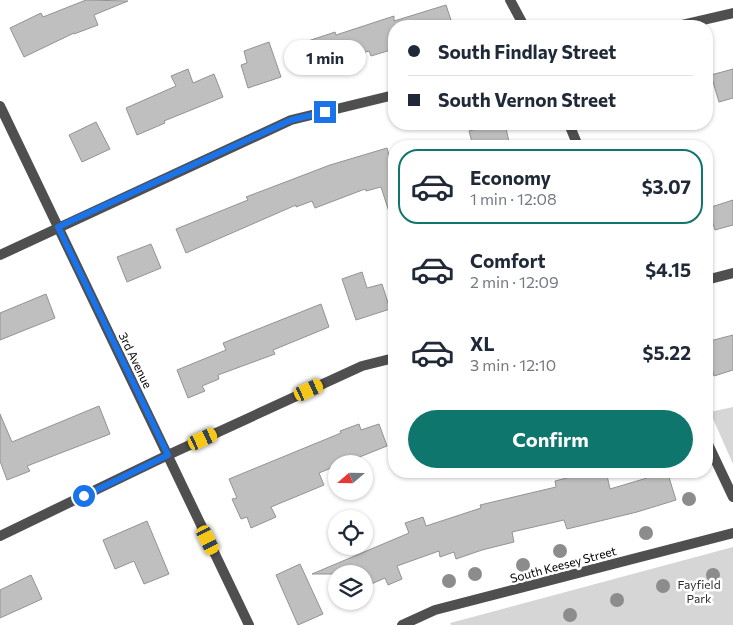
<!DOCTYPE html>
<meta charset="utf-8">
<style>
body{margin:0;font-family:Commissioner,sans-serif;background:#f6f6f7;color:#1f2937;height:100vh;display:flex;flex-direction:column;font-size:19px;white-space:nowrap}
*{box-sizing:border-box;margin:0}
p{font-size:16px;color:#747a83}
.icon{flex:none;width:28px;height:28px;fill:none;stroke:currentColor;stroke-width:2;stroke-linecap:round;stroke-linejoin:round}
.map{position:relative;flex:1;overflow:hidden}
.sheet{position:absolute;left:388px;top:140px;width:325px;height:338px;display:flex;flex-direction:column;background:#fff;border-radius:20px;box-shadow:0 1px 4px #0004}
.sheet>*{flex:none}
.hud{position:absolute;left:388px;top:20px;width:325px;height:110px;border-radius:20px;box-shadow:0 1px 4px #0004;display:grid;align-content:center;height:110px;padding:0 20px;background:#fff}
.needle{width:32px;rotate:250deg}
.buttons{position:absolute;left:328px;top:455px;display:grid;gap:10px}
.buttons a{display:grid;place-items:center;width:45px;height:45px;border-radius:50%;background:#fff;box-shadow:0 1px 4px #0004;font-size:25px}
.end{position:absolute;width:22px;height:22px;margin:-11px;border:6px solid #1a73e8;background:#fff;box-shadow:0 0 0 2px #fff}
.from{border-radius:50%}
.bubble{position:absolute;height:35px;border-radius:18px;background:#fff;box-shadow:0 1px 4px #0004;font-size:16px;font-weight:700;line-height:35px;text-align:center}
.car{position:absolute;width:15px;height:30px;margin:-15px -8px;border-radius:6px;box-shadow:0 0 4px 1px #0007;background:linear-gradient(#f5c518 24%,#345 0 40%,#f5c518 0 76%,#345 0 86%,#f5c518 0)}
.hud b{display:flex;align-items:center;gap:18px;height:48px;font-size:19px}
.hud b+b{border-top:1px solid #e0e1e3}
.hud i{width:12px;height:12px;background:#1f2937}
ul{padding:9px 0 0;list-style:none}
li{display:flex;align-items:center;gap:15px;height:75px;margin:0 10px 8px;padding:0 10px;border:2px solid transparent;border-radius:20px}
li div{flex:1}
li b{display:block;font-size:19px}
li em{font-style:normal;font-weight:700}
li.on{border-color:#0f766e}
li>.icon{width:45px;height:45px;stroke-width:1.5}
.cta{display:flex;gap:10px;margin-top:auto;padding:10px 20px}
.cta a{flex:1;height:58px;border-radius:30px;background:#0f766e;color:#fff;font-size:20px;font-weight:700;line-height:58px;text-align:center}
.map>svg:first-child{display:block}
.green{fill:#d6d6d6}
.building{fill:#bfbfbf;stroke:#939393}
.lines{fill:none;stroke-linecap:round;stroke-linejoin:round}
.street{stroke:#4f4f4f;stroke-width:10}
.tree{fill:#8c8c8c}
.route{stroke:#1a73e8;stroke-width:6}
.labels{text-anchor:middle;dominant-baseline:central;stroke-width:5;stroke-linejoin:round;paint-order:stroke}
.street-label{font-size:12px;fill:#000;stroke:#fff}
.park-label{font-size:12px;fill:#2d2d2d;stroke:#fff}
</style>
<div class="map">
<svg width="733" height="625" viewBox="0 0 733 625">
<rect width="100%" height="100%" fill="#fff"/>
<path class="green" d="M733 407V464L710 412Z
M733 547V625H451L450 623Z"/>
<path class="building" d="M86 0 128 1 94 15 98 25 74 34V33L24 57 10 28 41 13 43 17Z
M446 5 453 26H394V49L371 56 369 51 310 69 302 43 335 32 336 35 394 16V21Z
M269 42 281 77 248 88 241 65 247 63 244 51Z
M188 69 193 83 214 74 223 97 164 121 165 123 137 135 126 108 176 86 171 76Z
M733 69V98L719 102 711 75Z
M96 122 110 149 82 162 69 135Z
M498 124H505L510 146H473L469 131Z
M387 148 394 172V215H390L381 187 366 191 365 189 315 208 312 201 296 207V205L186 253 176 229 248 200 246 197 330 165Z
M733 200V225L715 230 708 208Z
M151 244 161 268 127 282 117 257Z
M362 272 367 288 382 284 390 309 356 320 342 279Z
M46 294 55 318 0 340V313Z
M321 304 329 327 273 350 275 354 218 375 219 379 202 386 205 391 188 398 177 370 226 350 223 343Z
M733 335V370L714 376 706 342Z
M99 406 110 434 27 466 30 471 7 480 0 461V414L12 442Z
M359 424 361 430 379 424 387 446 342 464H336V466L319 473 324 485 271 507 276 517 251 528 247 517 241 519 232 499 237 498 229 479 341 433 340 431Z
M594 471H606L610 489 647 478 645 471H667L676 500 637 512 567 529 564 520 512 532 514 542 482 550 456 559 454 552 440 557 439 551 397 566 402 579 388 585 385 578 369 585 364 574H312L409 533 405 523 423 517 426 526 481 508 480 505 556 487 555 481Z
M147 521 169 574 144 584 134 561 115 569 103 540Z
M300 564 323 614 298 625 276 575Z
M31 575 42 599 0 618V590Z"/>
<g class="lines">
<path class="street" d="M510 0 524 26
M677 26 733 13
M0 106 249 625
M569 124 578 146
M0 255 291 120 394 95
M706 280 733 273
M706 440 733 497
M0 536 168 455 362 366 394 358
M402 625 435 610 733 533"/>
</g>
<g class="tree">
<circle cx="689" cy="499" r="7"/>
<circle cx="646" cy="533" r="7"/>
<circle cx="560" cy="551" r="7"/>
<circle cx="523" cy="565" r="7"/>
<circle cx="475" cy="574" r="7"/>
<circle cx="713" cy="575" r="7"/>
<circle cx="449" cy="581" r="7"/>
<circle cx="663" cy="586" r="7"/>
<circle cx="617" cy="600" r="7"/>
<circle cx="570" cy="615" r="7"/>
</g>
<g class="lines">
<path class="route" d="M84 496 168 455 58 227 291 120 325 112"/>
</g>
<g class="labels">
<g class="street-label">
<text transform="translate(136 360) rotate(64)">3rd Avenue</text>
<text transform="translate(563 564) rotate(-15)">South Keesey Street</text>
</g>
<g class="park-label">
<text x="699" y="584">Fayfield<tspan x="699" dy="14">Park</tspan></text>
</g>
</g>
</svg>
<div class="buttons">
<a><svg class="needle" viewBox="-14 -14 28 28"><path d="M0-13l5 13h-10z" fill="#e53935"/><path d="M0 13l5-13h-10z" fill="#747a83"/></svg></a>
<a><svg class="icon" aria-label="locate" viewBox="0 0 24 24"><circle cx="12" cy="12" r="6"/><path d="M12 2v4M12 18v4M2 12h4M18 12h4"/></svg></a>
<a><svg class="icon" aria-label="layers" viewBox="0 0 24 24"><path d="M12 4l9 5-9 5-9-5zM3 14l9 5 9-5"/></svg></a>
</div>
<i class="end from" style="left:84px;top:496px"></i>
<i class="end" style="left:325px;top:112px"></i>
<div class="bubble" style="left:284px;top:40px;width:82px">1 min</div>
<i class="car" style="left:309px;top:390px;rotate:65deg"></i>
<i class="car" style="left:203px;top:439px;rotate:65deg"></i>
<i class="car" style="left:208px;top:540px;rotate:154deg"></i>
<div class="hud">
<b><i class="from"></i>South Findlay Street</b>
<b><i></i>South Vernon Street</b>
</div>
<section class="sheet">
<ul>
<li class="on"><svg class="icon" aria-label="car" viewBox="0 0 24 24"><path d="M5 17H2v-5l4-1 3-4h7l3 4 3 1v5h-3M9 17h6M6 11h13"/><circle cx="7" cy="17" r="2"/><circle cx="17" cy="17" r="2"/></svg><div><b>Economy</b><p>1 min · 12:08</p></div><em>$3.07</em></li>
<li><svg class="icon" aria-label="car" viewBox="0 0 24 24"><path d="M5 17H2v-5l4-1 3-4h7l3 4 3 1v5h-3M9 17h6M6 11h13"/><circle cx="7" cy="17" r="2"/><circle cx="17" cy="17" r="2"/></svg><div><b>Comfort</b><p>2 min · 12:09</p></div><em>$4.15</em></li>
<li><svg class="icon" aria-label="car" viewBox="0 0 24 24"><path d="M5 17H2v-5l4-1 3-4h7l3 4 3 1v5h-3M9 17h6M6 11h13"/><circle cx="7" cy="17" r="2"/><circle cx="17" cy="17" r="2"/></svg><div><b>XL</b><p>3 min · 12:10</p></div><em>$5.22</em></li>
</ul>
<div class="cta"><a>Confirm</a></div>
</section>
</div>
